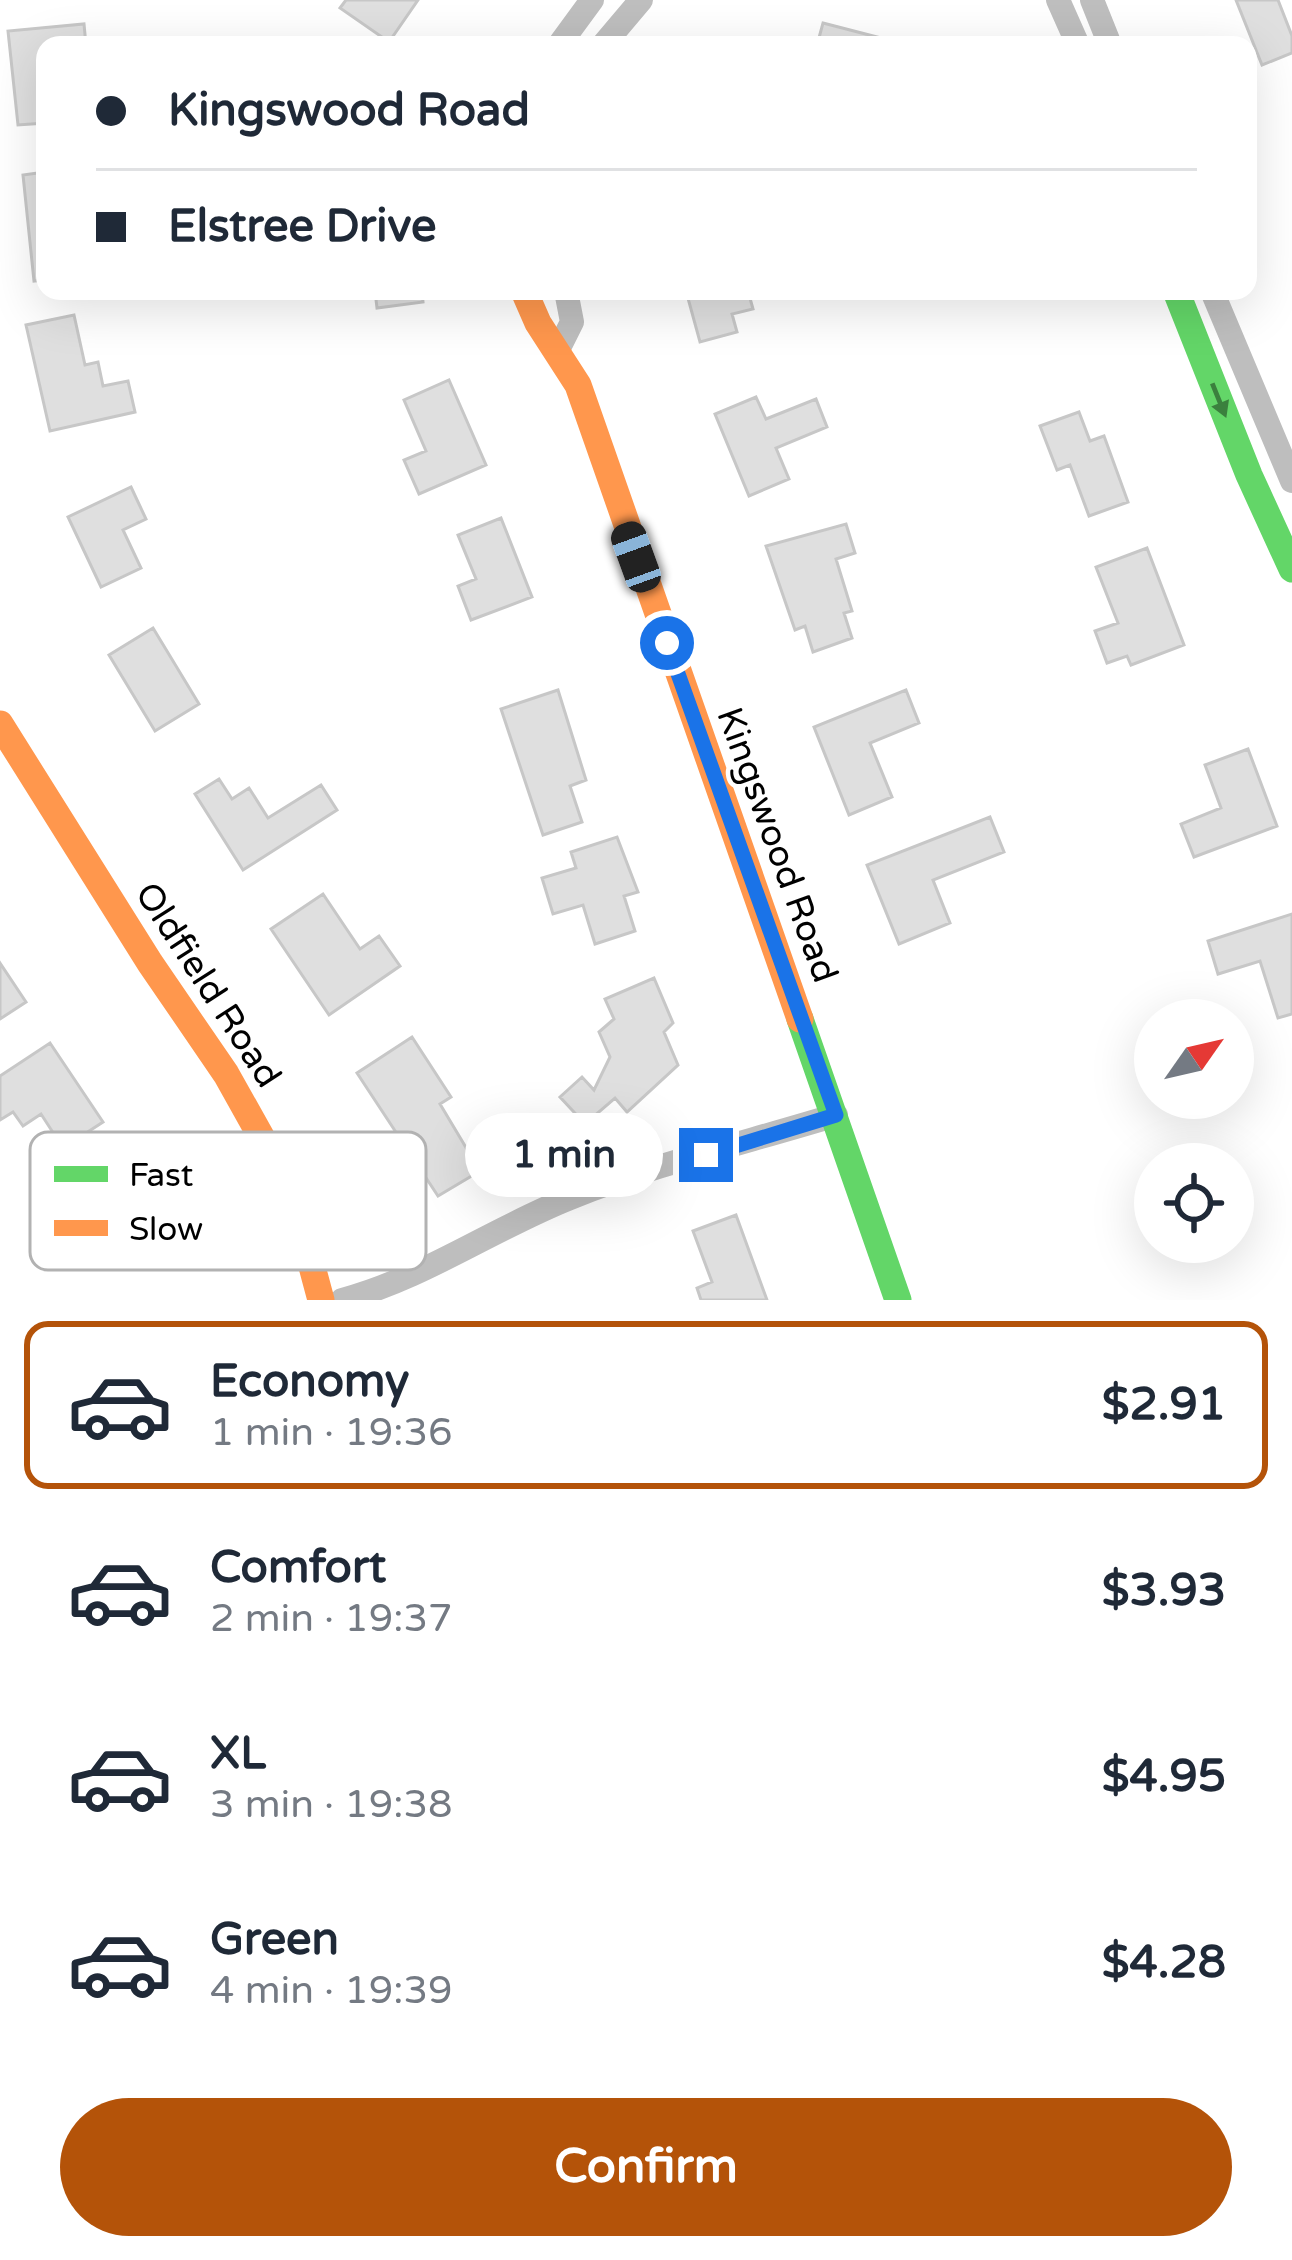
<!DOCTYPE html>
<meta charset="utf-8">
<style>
body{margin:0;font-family:"Varela Round",sans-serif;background:#f2f2f3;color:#1f2937;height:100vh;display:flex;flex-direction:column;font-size:45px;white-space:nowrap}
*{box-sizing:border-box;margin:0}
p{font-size:39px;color:#747a83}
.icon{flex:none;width:66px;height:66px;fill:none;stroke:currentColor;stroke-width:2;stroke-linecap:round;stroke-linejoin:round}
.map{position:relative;height:1300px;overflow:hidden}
.sheet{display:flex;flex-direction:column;background:#fff;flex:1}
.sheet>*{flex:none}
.banner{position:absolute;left:36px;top:36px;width:1221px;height:264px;border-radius:24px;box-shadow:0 12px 48px #0002;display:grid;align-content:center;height:264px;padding:0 60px;background:#fff}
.needle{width:78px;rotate:56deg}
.tools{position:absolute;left:1134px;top:999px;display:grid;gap:24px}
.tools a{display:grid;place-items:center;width:120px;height:120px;border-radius:50%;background:#fff;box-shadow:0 12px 48px #0002;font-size:60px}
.end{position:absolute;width:54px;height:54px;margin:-27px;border:15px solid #1a73e8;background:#fff;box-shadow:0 0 0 6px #fff}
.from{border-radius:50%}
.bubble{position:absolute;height:84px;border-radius:42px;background:#fff;box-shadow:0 12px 48px #0002;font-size:39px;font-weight:800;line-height:84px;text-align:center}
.car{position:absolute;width:36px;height:72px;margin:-36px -18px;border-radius:15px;box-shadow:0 0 9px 3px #0007;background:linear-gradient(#222 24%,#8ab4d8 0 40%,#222 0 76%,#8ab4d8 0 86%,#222 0)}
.banner b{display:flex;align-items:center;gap:42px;height:114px;font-size:45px}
.banner b+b{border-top:3px solid #e0e1e3}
.banner i{width:30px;height:30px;background:#1f2937}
ul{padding:21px 0 0;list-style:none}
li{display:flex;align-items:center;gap:36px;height:168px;margin:0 24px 18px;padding:0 36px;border:6px solid transparent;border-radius:24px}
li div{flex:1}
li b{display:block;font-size:45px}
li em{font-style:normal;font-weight:800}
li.current{border-color:#b45309}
li>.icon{width:108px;height:108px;stroke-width:1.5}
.action{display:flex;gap:24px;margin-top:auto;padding:24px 60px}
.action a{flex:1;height:138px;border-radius:72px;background:#b45309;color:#fff;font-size:48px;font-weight:800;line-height:138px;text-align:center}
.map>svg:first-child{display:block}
.building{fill:#dfdfdf;stroke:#c7c7c7;stroke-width:3}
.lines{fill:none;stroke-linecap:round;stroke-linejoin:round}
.street{stroke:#bebebe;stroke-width:24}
.fast{stroke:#63d668;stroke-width:27}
.slow{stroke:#ff974d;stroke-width:27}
.oneway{fill:#3b803e}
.route{stroke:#1a73e8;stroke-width:15}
.labels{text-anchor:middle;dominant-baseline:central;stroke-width:9;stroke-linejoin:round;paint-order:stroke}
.street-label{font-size:36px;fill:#000;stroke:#fff}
.key{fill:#fff;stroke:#b2b2b2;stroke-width:3}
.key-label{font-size:33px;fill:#000}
</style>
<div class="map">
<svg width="1292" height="1300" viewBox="0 0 1292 1300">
<rect width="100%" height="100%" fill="#fff"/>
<path class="building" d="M346 0H418L389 42 340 8Z
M1236 0H1278L1292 36V53L1262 65Z
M823 23 908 45H817Z
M84 24 86 45H45V123L18 125 8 31Z
M45 172V280L34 281 23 175Z
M375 291H422L423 302 377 308Z
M686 291H748L753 309 732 314 737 332 700 342Z
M74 315 85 365 98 362 103 386 128 381 135 412 50 431 26 325Z
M449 380 486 465 419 494 404 460 426 451 404 400Z
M756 397 766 419 816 399 827 427 776 448 789 479 749 496 715 414Z
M1079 412 1090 441 1104 436 1128 502 1089 516 1070 465 1057 470 1040 426Z
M131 487 146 519 123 530 141 568 101 587 68 517Z
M501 518 532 597 471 620 458 586 476 579 458 535Z
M846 524 855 553 836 559 852 611 844 613 852 638 813 652 805 626 795 630 766 546Z
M1147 548 1184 645 1131 665 1127 656 1107 663 1095 631 1118 623 1096 567Z
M153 628 199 704 155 731 109 655Z
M558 690 586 780 570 786 582 822 543 835 501 709Z
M906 690 919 723 870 743 892 797 849 815 814 727Z
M1248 749 1277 826 1194 857 1181 824 1221 808 1205 765Z
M219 779 232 799 249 788 268 818 321 785 337 810 243 870 195 794Z
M990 817 1004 852 933 880 950 923 899 944 867 865Z
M617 837 638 892 624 896 635 931 595 944 583 905 553 914 542 878 576 868 571 852Z
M323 894 360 949 379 936 400 966 329 1015 271 929Z
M1292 914V1014L1278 1018 1260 961 1218 974 1208 941Z
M0 963 26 1002 0 1019Z
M654 978 673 1023 664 1032 678 1065 627 1112 615 1098 585 1124 560 1097 582 1077 594 1090 610 1057 599 1032 614 1019 605 999Z
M412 1037 451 1097 440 1104 480 1171 438 1196 357 1073Z
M50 1043 103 1122 63 1148 41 1114 23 1126 13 1112 0 1120V1076Z
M736 1215 767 1300H701L697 1288 712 1282 693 1231Z"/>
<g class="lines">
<path class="street" d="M1058 0 1078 45
M1092 0 1110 45
M559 45 592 0
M603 45 641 0
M1212 291 1292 481
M558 350 572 322 566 291
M342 1300C424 1278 492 1229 570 1198 655 1164 748 1142 836 1115"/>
<path class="fast" d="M1176 291 1249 475 1292 569
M800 1019 898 1300"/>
<path class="slow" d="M524 291 538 323 578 385 800 1019
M0 724 150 963 226 1074 277 1165 296 1207 321 1300"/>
</g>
<defs><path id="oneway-solid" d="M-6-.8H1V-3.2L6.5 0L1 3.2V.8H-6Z" transform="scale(3)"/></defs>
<use class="oneway" href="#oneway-solid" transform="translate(1219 400) rotate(68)"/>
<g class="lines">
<path class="route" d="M667 643 836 1115 706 1155"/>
</g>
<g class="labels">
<g class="street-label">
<text transform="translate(777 845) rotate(70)">Kingswood Road</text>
<text transform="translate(208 985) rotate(57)">Oldfield Road</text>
</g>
</g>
<rect x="30" y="1132" width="396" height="138" rx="18" class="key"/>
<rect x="54" y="1166" width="54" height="16" fill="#63d668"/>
<rect x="54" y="1220" width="54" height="16" fill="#ff974d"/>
<g class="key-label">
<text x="129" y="1186">Fast</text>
<text x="129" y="1240">Slow</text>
</g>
</svg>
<div class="tools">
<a><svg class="needle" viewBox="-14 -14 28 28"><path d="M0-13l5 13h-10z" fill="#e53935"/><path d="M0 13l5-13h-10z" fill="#747a83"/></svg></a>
<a><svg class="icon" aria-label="locate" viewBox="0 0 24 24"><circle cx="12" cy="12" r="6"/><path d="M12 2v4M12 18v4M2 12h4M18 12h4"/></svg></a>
</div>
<i class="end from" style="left:667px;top:643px"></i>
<i class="end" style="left:706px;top:1155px"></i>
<div class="bubble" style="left:465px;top:1113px;width:198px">1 min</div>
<i class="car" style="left:636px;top:557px;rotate:340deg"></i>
<div class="banner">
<b><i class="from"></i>Kingswood Road</b>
<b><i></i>Elstree Drive</b>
</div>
</div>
<section class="sheet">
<ul>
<li class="current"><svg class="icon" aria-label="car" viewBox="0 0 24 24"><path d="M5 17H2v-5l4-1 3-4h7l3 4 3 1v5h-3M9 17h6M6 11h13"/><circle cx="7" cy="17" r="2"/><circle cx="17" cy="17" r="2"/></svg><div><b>Economy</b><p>1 min · 19:36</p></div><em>$2.91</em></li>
<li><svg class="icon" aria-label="car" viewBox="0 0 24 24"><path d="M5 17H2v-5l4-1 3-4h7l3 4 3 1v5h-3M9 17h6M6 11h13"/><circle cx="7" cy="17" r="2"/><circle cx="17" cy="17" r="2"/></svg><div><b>Comfort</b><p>2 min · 19:37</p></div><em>$3.93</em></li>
<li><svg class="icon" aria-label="car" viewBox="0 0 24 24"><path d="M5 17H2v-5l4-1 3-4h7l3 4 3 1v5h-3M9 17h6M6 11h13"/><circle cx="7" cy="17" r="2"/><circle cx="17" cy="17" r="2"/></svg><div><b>XL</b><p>3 min · 19:38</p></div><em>$4.95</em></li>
<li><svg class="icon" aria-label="car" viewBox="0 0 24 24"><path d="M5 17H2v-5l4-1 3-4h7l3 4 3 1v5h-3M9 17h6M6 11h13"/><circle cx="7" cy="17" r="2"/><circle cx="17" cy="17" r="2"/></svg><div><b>Green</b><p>4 min · 19:39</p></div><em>$4.28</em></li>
</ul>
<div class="action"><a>Confirm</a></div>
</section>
